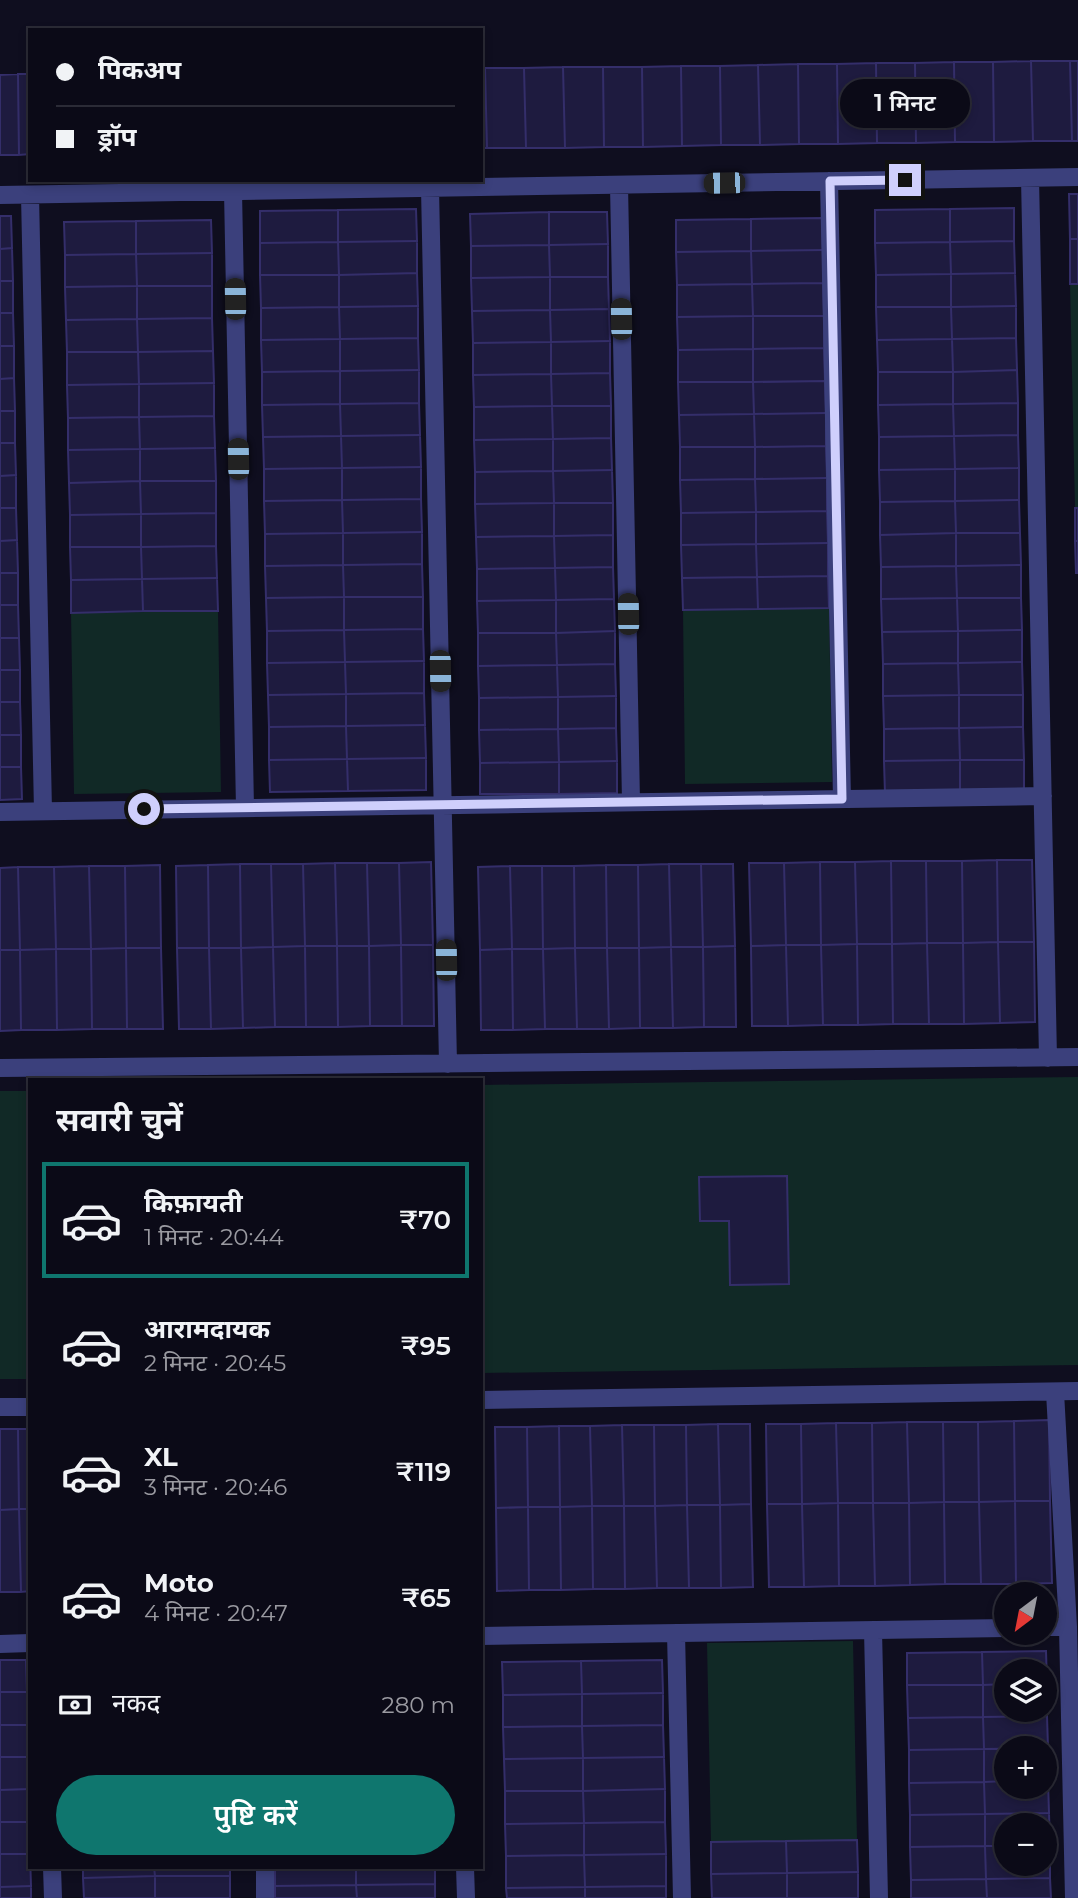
<!DOCTYPE html>
<html lang="hi">
<meta charset="utf-8">
<style>
body{margin:0;font-family:Montserrat,"Noto Sans Devanagari",sans-serif;background:#141320;color:#f1f3f6;height:100vh;display:flex;flex-direction:column;font-size:26px;white-space:nowrap}
*{box-sizing:border-box;margin:0}
p{font-size:23px;color:#9a9aa1}
.icon{flex:none;width:38px;height:38px;fill:none;stroke:currentColor;stroke-width:2;stroke-linecap:round;stroke-linejoin:round}
.map{position:relative;flex:1;overflow:hidden}
.sheet{position:absolute;left:28px;top:1078px;width:455px;height:791px;display:flex;flex-direction:column;background:#0b0a17;border-radius:0px;box-shadow:0 4px 10px #0003,0 0 0 2px #2b2b36}
.sheet>*{flex:none}
.hud{position:absolute;left:28px;top:28px;width:455px;height:154px;border-radius:0px;box-shadow:0 4px 10px #0003,0 0 0 2px #2b2b36;display:grid;align-content:center;height:154px;padding:0 28px;background:#0b0a17}
.needle{width:46px;rotate:212deg}
.tools{position:absolute;left:994px;top:1582px;display:grid;gap:14px}
.tools a{display:grid;place-items:center;width:63px;height:63px;border-radius:50%;background:#0b0a17;box-shadow:0 4px 10px #0003,0 0 0 2px #2b2b36;font-size:35px}
.end{position:absolute;width:32px;height:32px;margin:-16px;border:9px solid #cfcffc;background:#111;box-shadow:0 0 0 4px #111}
.from{border-radius:50%}
.bubble{position:absolute;height:49px;border-radius:24px;background:#0b0a17;box-shadow:0 4px 10px #0003,0 0 0 2px #2b2b36;font-size:23px;font-weight:600;line-height:49px;text-align:center}
.car{position:absolute;width:21px;height:42px;margin:-21px -10px;border-radius:9px;box-shadow:0 0 5px 2px #0007;background:linear-gradient(#222 24%,#8ab4d8 0 40%,#222 0 76%,#8ab4d8 0 86%,#222 0)}
.hud b{display:flex;align-items:center;gap:24px;height:66px;font-size:26px}
.hud b+b{border-top:2px solid #2b2b36}
.hud i{width:18px;height:18px;background:#f1f3f6}
ul{padding:0;list-style:none}
li{display:flex;align-items:center;gap:21px;height:116px;margin:0 14px 10px;padding:0 14px;border:4px solid transparent;border-radius:0px}
li div{flex:1}
li b{display:block;font-size:26px}
li em{font-style:normal;font-weight:600}
li.current{border-color:#0f766e}
li>.icon{width:63px;height:63px;stroke-width:1.5}
h2{padding:0 28px;font-size:32px;line-height:84px}
.pay{display:flex;align-items:center;gap:18px;height:77px;padding:0 28px;font-size:26px}
.pay p{margin-inline-start:auto}
.cta{display:flex;gap:14px;margin-top:auto;padding:14px 28px}
.cta a{flex:1;height:80px;border-radius:42px;background:#0f766e;color:#fff;font-size:28px;font-weight:600;line-height:80px;text-align:center}
.map>svg:first-child{display:block}
.green{fill:#112926}
.building{fill:#1e1b3f;stroke:#342e6a;stroke-width:2}
.lines{fill:none;stroke-linecap:round;stroke-linejoin:round}
.minor{stroke:#3b407c;stroke-width:18}
.route{stroke:#cfcffc;stroke-width:9}
</style>
<div class="map">
<svg width="1078" height="1898" viewBox="0 0 1078 1898">
<rect width="100%" height="100%" fill="#0f0e1f"/>
<path class="green" d="M1070 284H1078V508H1075Z
M829 608 832 782 685 784 683 610Z
M218 611 221 792 74 794 71 613Z
M1078 1077V1365L481 1373V1085Z
M0 1091H30V1379H0Z
M853 1641 857 1840 711 1842 707 1643Z"/>
<path class="building" d="M1031 61 1033 141 994 142 993 62Z
M1031 61H1070L1072 141H1033Z
M1070 61H1078V141H1072Z
M954 62 955 142 916 143 915 63Z
M954 62H993L994 142H955Z
M876 63 877 143 838 144 837 64Z
M876 63H915L916 143H877Z
M798 64 799 144 760 145 758 65Z
M798 64H837L838 144H799Z
M758 65 760 145H721L720 66Z
M681 66 682 146 643 147 642 67Z
M681 66H720L721 145 682 146Z
M563 67 565 148H526L524 68Z
M563 67H603L604 147 565 148Z
M603 67H642L643 147H604Z
M481 68H485L487 148H481Z
M485 68H524L526 148H487Z
M18 74 19 155H0V75Z
M18 74H30V154L19 155Z
M1069 194H1078V239H1070Z
M1014 208V241L950 242V209Z
M416 209 417 241 338 242V210Z
M950 209V242L875 243V210Z
M338 210V242L260 243V211Z
M549 212V245L471 246 470 214Z
M549 212H607L608 244 549 245Z
M0 216H11L12 248 0 249Z
M822 218 823 250 751 251V219Z
M751 219V251L676 252V220Z
M211 220 212 253 136 254V221Z
M136 221V254L65 255 64 222Z
M1070 239H1078V284H1070Z
M417 241V273L339 275 338 242Z
M1014 241 1015 273 951 274 950 242Z
M338 242 339 275H260V243Z
M950 242 951 274 876 275 875 243Z
M608 244V277H550L549 245Z
M549 245 550 277 471 278V246Z
M12 248 13 281H0V249Z
M823 250V283L752 284 751 251Z
M751 251 752 284 677 285 676 252Z
M212 253V286H137L136 254Z
M136 254 137 286 65 287V255Z
M417 273 418 306 339 307V275Z
M1015 273 1016 306 951 307V274Z
M951 274V307H876V275Z
M260 275H339V307L261 308Z
M550 277V310L472 311 471 278Z
M550 277H608L609 309 550 310Z
M0 281H13V313H0Z
M823 283 824 316H753L752 284Z
M752 284 753 316 677 317V285Z
M137 286V319L66 320 65 287Z
M137 286H212V318L137 319Z
M418 306V338L340 339 339 307Z
M1016 306V338L952 339 951 307Z
M339 307 340 339 261 340V308Z
M876 307H951L952 339 877 340Z
M609 309 610 341 551 342 550 310Z
M550 310 551 342 473 343 472 311Z
M0 313H13L14 346H0Z
M753 316H824V348L753 349Z
M753 316V349L678 350 677 317Z
M212 318 213 351 138 352 137 319Z
M137 319 138 352H67L66 320Z
M418 338 419 370 340 371V339Z
M1016 338 1017 370 953 372 952 339Z
M340 339V371L262 372 261 340Z
M952 339 953 372H878L877 340Z
M610 341V373L551 374V342Z
M551 342V374L473 375V343Z
M0 346H14V378L0 379Z
M824 348 825 381 753 382V349Z
M753 349V382H678V350Z
M213 351 214 383 139 384 138 352Z
M67 352H138L139 384 67 385Z
M419 370V403L340 404V371Z
M1017 370 1018 403 953 404V372Z
M340 371V404L262 405V372Z
M878 372H953V404L878 405Z
M610 373 611 406H552L551 374Z
M551 374 552 406 474 407 473 375Z
M14 378 15 411H0V379Z
M825 381 826 413 754 414 753 382Z
M678 382H753L754 414 679 415Z
M214 383V416L139 417V384Z
M139 384V417L68 418 67 385Z
M419 403 420 435 341 436 340 404Z
M1018 403V435L954 436 953 404Z
M340 404 341 436 263 437 262 405Z
M953 404 954 436 879 437 878 405Z
M552 406 553 439 474 440V407Z
M552 406H611V438L553 439Z
M0 411H15V443H0Z
M826 413V446L755 447 754 414Z
M754 414 755 447H680L679 415Z
M214 416 215 448 140 449 139 417Z
M139 417 140 449 68 450V418Z
M420 435 421 467 342 468 341 436Z
M1018 435 1019 468 955 469 954 436Z
M341 436 342 468 264 469 263 437Z
M954 436 955 469 879 470V437Z
M611 438 612 470 553 471V439Z
M553 439V471L475 472 474 440Z
M0 443H15L16 475 0 476Z
M826 446 827 478 755 479V447Z
M680 447H755V479L680 480Z
M215 448 216 481H140V449Z
M140 449V481L69 483 68 450Z
M421 467V499L342 500V468Z
M342 468V500L264 501V469Z
M1019 468V500L955 501V469Z
M955 469V501L880 502 879 470Z
M612 470 613 503H554L553 471Z
M553 471 554 503 475 504V472Z
M16 475V508H0V476Z
M827 478V511L756 512 755 479Z
M755 479 756 512 681 513 680 480Z
M140 481 141 514 70 515 69 483Z
M140 481H216V513L141 514Z
M421 499 422 532 343 533 342 500Z
M342 500 343 533 265 534 264 501Z
M1019 500 1020 533H956L955 501Z
M955 501 956 533 880 535V502Z
M554 503V536L476 537 475 504Z
M554 503H613V535L554 536Z
M0 508H16L17 540 0 541Z
M1075 508H1078V541H1075Z
M827 511 828 543 756 544V512Z
M756 512V544L681 545V513Z
M216 513V546L141 547V514Z
M141 514V547H70V515Z
M422 532V564L343 565V533Z
M343 533V565L265 566V534Z
M956 533H1020L1021 565 956 566Z
M956 533V566L881 567 880 535Z
M613 535V567L555 568 554 536Z
M554 536 555 568 477 569 476 537Z
M17 540 18 573H0V541Z
M1075 541H1078V573H1076Z
M828 543V576L757 577 756 544Z
M756 544 757 577 682 578 681 545Z
M216 546 217 578 142 579 141 547Z
M70 547H141L142 579 71 580Z
M422 564 423 597H344L343 565Z
M343 565 344 597 266 598 265 566Z
M1021 565V598H957L956 566Z
M956 566 957 598 881 599V567Z
M613 567 614 599 556 600 555 568Z
M555 568 556 600 477 601V569Z
M0 573H18V605H0Z
M828 576 829 608 758 609 757 577Z
M757 577 758 609 683 610 682 578Z
M217 578 218 611H143L142 579Z
M142 579 143 611 71 613V580Z
M344 597V630L267 631 266 598Z
M344 597H423V629L344 630Z
M957 598H1021L1022 630 958 631Z
M957 598 958 631 882 632 881 599Z
M614 599 615 631 556 633V600Z
M556 600V633H478L477 601Z
M0 605H18L19 638H0Z
M423 629 424 661 345 662 344 630Z
M344 630 345 662 267 663V631Z
M1022 630V662L958 663V631Z
M615 631V664L557 665 556 633Z
M958 631V663L883 664 882 632Z
M478 633H556L557 665 478 666Z
M0 638H19L20 670H0Z
M424 661V693L346 694 345 662Z
M345 662 346 694 268 695 267 663Z
M1022 662 1023 695H959L958 663Z
M958 663 959 695 883 696V664Z
M615 664 616 696 558 697 557 665Z
M557 665 558 697 479 698 478 666Z
M0 670H20V702H0Z
M424 693 425 725 346 726V694Z
M346 694V726L269 727 268 695Z
M959 695H1023V727L959 728Z
M959 695V728L884 729 883 696Z
M616 696V728L558 729V697Z
M558 697V729L479 730V698Z
M0 702H20L21 735H0Z
M425 725 426 758 347 759 346 726Z
M346 726 347 759 269 760V727Z
M1023 727 1024 760H960L959 728Z
M616 728 617 761 559 762 558 729Z
M959 728 960 760 884 761V729Z
M558 729 559 762 480 763 479 730Z
M0 735H21V767H0Z
M426 758V790L348 791 347 759Z
M347 759 348 791 270 792 269 760Z
M960 760H1024V792H960Z
M960 760V792L885 794 884 761Z
M617 761V793L559 794V762Z
M559 762V794H480V763Z
M0 767H21L22 799 0 800Z
M997 860 998 942 963 943 962 861Z
M997 860H1032L1034 942H998Z
M891 861 892 944H857L855 862Z
M891 861H926L927 943 892 944Z
M926 861H962L963 943H927Z
M431 862 433 945H401L399 863Z
M820 862 821 945H786L784 863Z
M820 862H855L857 944 821 945Z
M335 863H367L369 946H337Z
M335 863 337 946H305L303 864Z
M367 863H399L401 945 369 946Z
M749 863H784L786 945 751 946Z
M240 864H271L273 947 241 948Z
M240 864 241 948H209L208 865Z
M271 864H303L305 946 273 947Z
M669 864 671 947 639 948 638 865Z
M669 864H701L703 947H671Z
M701 864H733L735 946 703 947Z
M160 865 161 948H126L125 866Z
M208 865 209 948H177L176 866Z
M606 865 607 948H575L574 866Z
M606 865H638L639 948H607Z
M89 866H125L126 948 91 949Z
M89 866 91 949H56L54 867Z
M510 866 512 949 480 950 478 867Z
M510 866H542L543 949H512Z
M542 866H574L575 948 543 949Z
M18 867H54L56 949 20 950Z
M18 867 20 950H0V868Z
M998 942 1000 1023 964 1024 963 943Z
M998 942H1034L1035 1022 1000 1023Z
M927 943 929 1024H893L892 944Z
M927 943H963L964 1024H929Z
M857 944 858 1025H823L821 945Z
M857 944H892L893 1024 858 1025Z
M401 945H433L434 1026H402Z
M401 945 402 1026H370L369 946Z
M786 945 788 1026H752L751 946Z
M786 945H821L823 1025 788 1026Z
M305 946H337L338 1027H306Z
M305 946 306 1027H275L273 947Z
M337 946H369L370 1026 338 1027Z
M735 946 736 1027H704L703 947Z
M273 947 275 1027 243 1028 241 948Z
M671 947 673 1028H640L639 948Z
M671 947H703L704 1027 673 1028Z
M126 948H161L163 1029H127Z
M126 948 127 1029H92L91 949Z
M177 948H209L211 1029H179Z
M209 948H241L243 1028 211 1029Z
M575 948 577 1029H545L543 949Z
M575 948H607L609 1029H577Z
M607 948H639L640 1028 609 1029Z
M56 949H91L92 1029 57 1030Z
M56 949 57 1030H21L20 950Z
M512 949 513 1030H481L480 950Z
M512 949H543L545 1029 513 1030Z
M0 950H20L21 1030 0 1031Z
M787 1176 789 1284 730 1285 729 1221H700L699 1177Z
M1049 1420 1050 1501H1015L1014 1421Z
M1014 1421 1015 1501 979 1502 978 1422Z
M907 1422 909 1503H873L872 1423Z
M907 1422H943L944 1502 909 1503Z
M943 1422H978L979 1502H944Z
M836 1423 838 1503 802 1504 801 1424Z
M836 1423H872L873 1503H838Z
M718 1424 720 1505H687L686 1425Z
M718 1424H750L751 1504 720 1505Z
M766 1424H801L802 1504H767Z
M622 1425 624 1506H592L590 1426Z
M622 1425H654L655 1506H624Z
M654 1425H686L687 1505 655 1506Z
M559 1426 560 1507H528L527 1427Z
M559 1426H590L592 1506 560 1507Z
M495 1427H527L528 1507 496 1508Z
M0 1429H18L19 1509 0 1510Z
M18 1429H30V1509H19Z
M1015 1501 1016 1584H981L979 1502Z
M1015 1501H1050L1052 1583 1016 1584Z
M944 1502 945 1584 910 1585 909 1503Z
M944 1502H979L981 1584H945Z
M838 1503 839 1586 804 1587 802 1504Z
M838 1503H873L875 1586H839Z
M873 1503H909L910 1585 875 1586Z
M751 1504 753 1587 721 1588 720 1505Z
M767 1504H802L804 1587H769Z
M687 1505 689 1588H657L655 1506Z
M687 1505H720L721 1588H689Z
M592 1506 593 1589 561 1590 560 1507Z
M592 1506H624L625 1589H593Z
M624 1506H655L657 1588 625 1589Z
M528 1507 529 1590 497 1591 496 1508Z
M528 1507H560L561 1590H529Z
M19 1509H30V1591L21 1592Z
M19 1509 21 1592H0V1510Z
M1046 1651 1047 1684H1045V1671H1006V1684L983 1685 982 1652Z
M982 1652 983 1685H907V1653Z
M0 1660H26L27 1692H0Z
M662 1660 663 1693 582 1694 581 1661Z
M581 1661 582 1694 503 1695 502 1662Z
M1006 1684V1710H1045V1684H1047V1716L983 1717V1685Z
M907 1685H983V1717L908 1718Z
M0 1692H27L28 1725H0Z
M663 1693V1725L582 1726V1694Z
M582 1694V1726L503 1727V1695Z
M1047 1716 1048 1748 984 1749 983 1717Z
M983 1717 984 1749 909 1750 908 1718Z
M0 1725H28V1757H0Z
M663 1725 664 1757 583 1758 582 1726Z
M582 1726 583 1758 504 1759 503 1727Z
M1045 1748H1048V1781H1045Z
M984 1749H1006V1781L984 1782Z
M984 1749V1782L909 1783V1750Z
M0 1757H28L29 1789 0 1790Z
M664 1757 665 1789 583 1791V1758Z
M583 1758V1791H505L504 1759Z
M1006 1781V1787H1045V1781H1048L1049 1813 985 1814 984 1782Z
M984 1782 985 1814 910 1815 909 1783Z
M29 1789V1822H0V1790Z
M665 1789V1822L584 1823 583 1791Z
M505 1791H583L584 1823 505 1824Z
M1049 1813 1050 1846H1045V1825H1006V1846H985V1814Z
M985 1814V1846L910 1847V1815Z
M0 1822H29L30 1854H0Z
M665 1822 666 1854 584 1855V1823Z
M584 1823V1855L506 1856 505 1824Z
M857 1840 858 1872 787 1873 786 1841Z
M786 1841 787 1873 711 1874V1842Z
M985 1846H1006V1864H1045V1846H1050V1878L986 1879Z
M985 1846 986 1879 911 1880 910 1847Z
M0 1854H30L31 1886 0 1887Z
M666 1854V1886L585 1887 584 1855Z
M584 1855 585 1887 506 1888V1856Z
M83 1867H154L155 1876 83 1878Z
M154 1867H230V1876H155Z
M275 1867H356V1885L275 1886Z
M356 1867H435V1884L356 1885Z
M858 1872V1898H787V1873Z
M787 1873V1898H712L711 1874Z
M155 1876V1898H84L83 1878Z
M155 1876H230V1898H155Z
M1050 1878 1051 1898H987L986 1879Z
M986 1879 987 1898H911V1880Z
M435 1884V1898H357L356 1885Z
M356 1885 357 1898H275V1886Z
M31 1886V1898H0V1887Z
M666 1886V1898H585V1887Z
M585 1887V1898H507L506 1888Z"/>
<g class="lines">
<path class="minor" d="M1030 178 1048 1058
M829 181 842 799
M619 185 631 802
M430 188 448 1064
M233 191 245 808
M0 195 1078 177
M30 195 43 811
M0 812 1043 796
M0 1068 1078 1057
M481 1400 1078 1391
M0 1407H30
M1045 1627H1068L1055 1392
M1068 1627 1074 1898
M873 1630 879 1898
M676 1633 682 1898
M481 1636 1006 1628
M0 1644 30 1643
M52 1867 53 1898
M265 1867V1898
M465 1867 466 1898"/>
</g>
<g class="lines">
<path class="route" d="M144 809 842 799 830 181 905 180"/>
</g>
</svg>
<div class="tools">
<a><svg class="needle" viewBox="-14 -14 28 28"><path d="M0-13l5 13h-10z" fill="#e53935"/><path d="M0 13l5-13h-10z" fill="#9a9aa1"/></svg></a>
<a><svg class="icon" aria-label="layers" viewBox="0 0 24 24"><path d="M12 4l9 5-9 5-9-5zM3 14l9 5 9-5"/></svg></a>
<a>+</a>
<a>−</a>
</div>
<i class="end from" style="left:144px;top:809px"></i>
<i class="end" style="left:905px;top:180px"></i>
<div class="bubble" style="left:840px;top:79px;width:130px">1 मिनट</div>
<i class="car" style="left:724px;top:183px;rotate:269deg"></i>
<i class="car" style="left:235px;top:299px;rotate:359deg"></i>
<i class="car" style="left:621px;top:319px;rotate:359deg"></i>
<i class="car" style="left:238px;top:459px;rotate:359deg"></i>
<i class="car" style="left:628px;top:614px;rotate:359deg"></i>
<i class="car" style="left:440px;top:671px;rotate:179deg"></i>
<i class="car" style="left:446px;top:960px;rotate:359deg"></i>
<div class="hud">
<b><i class="from"></i>पिकअप</b>
<b><i></i>ड्रॉप</b>
</div>
<section class="sheet">
<h2>सवारी चुनें</h2>
<ul>
<li class="current"><svg class="icon" aria-label="car" viewBox="0 0 24 24"><path d="M5 17H2v-5l4-1 3-4h7l3 4 3 1v5h-3M9 17h6M6 11h13"/><circle cx="7" cy="17" r="2"/><circle cx="17" cy="17" r="2"/></svg><div><b>किफ़ायती</b><p>1 मिनट · 20:44</p></div><em>₹70</em></li>
<li><svg class="icon" aria-label="car" viewBox="0 0 24 24"><path d="M5 17H2v-5l4-1 3-4h7l3 4 3 1v5h-3M9 17h6M6 11h13"/><circle cx="7" cy="17" r="2"/><circle cx="17" cy="17" r="2"/></svg><div><b>आरामदायक</b><p>2 मिनट · 20:45</p></div><em>₹95</em></li>
<li><svg class="icon" aria-label="car" viewBox="0 0 24 24"><path d="M5 17H2v-5l4-1 3-4h7l3 4 3 1v5h-3M9 17h6M6 11h13"/><circle cx="7" cy="17" r="2"/><circle cx="17" cy="17" r="2"/></svg><div><b>XL</b><p>3 मिनट · 20:46</p></div><em>₹119</em></li>
<li><svg class="icon" aria-label="car" viewBox="0 0 24 24"><path d="M5 17H2v-5l4-1 3-4h7l3 4 3 1v5h-3M9 17h6M6 11h13"/><circle cx="7" cy="17" r="2"/><circle cx="17" cy="17" r="2"/></svg><div><b>Moto</b><p>4 मिनट · 20:47</p></div><em>₹65</em></li>
</ul>
<div class="pay"><svg class="icon" aria-label="cash" viewBox="0 0 24 24"><path d="M3 7h18v10H3z"/><circle cx="12" cy="12" r="2"/></svg>नकद<p>280 m</p></div>
<div class="cta"><a>पुष्टि करें</a></div>
</section>
</div>
